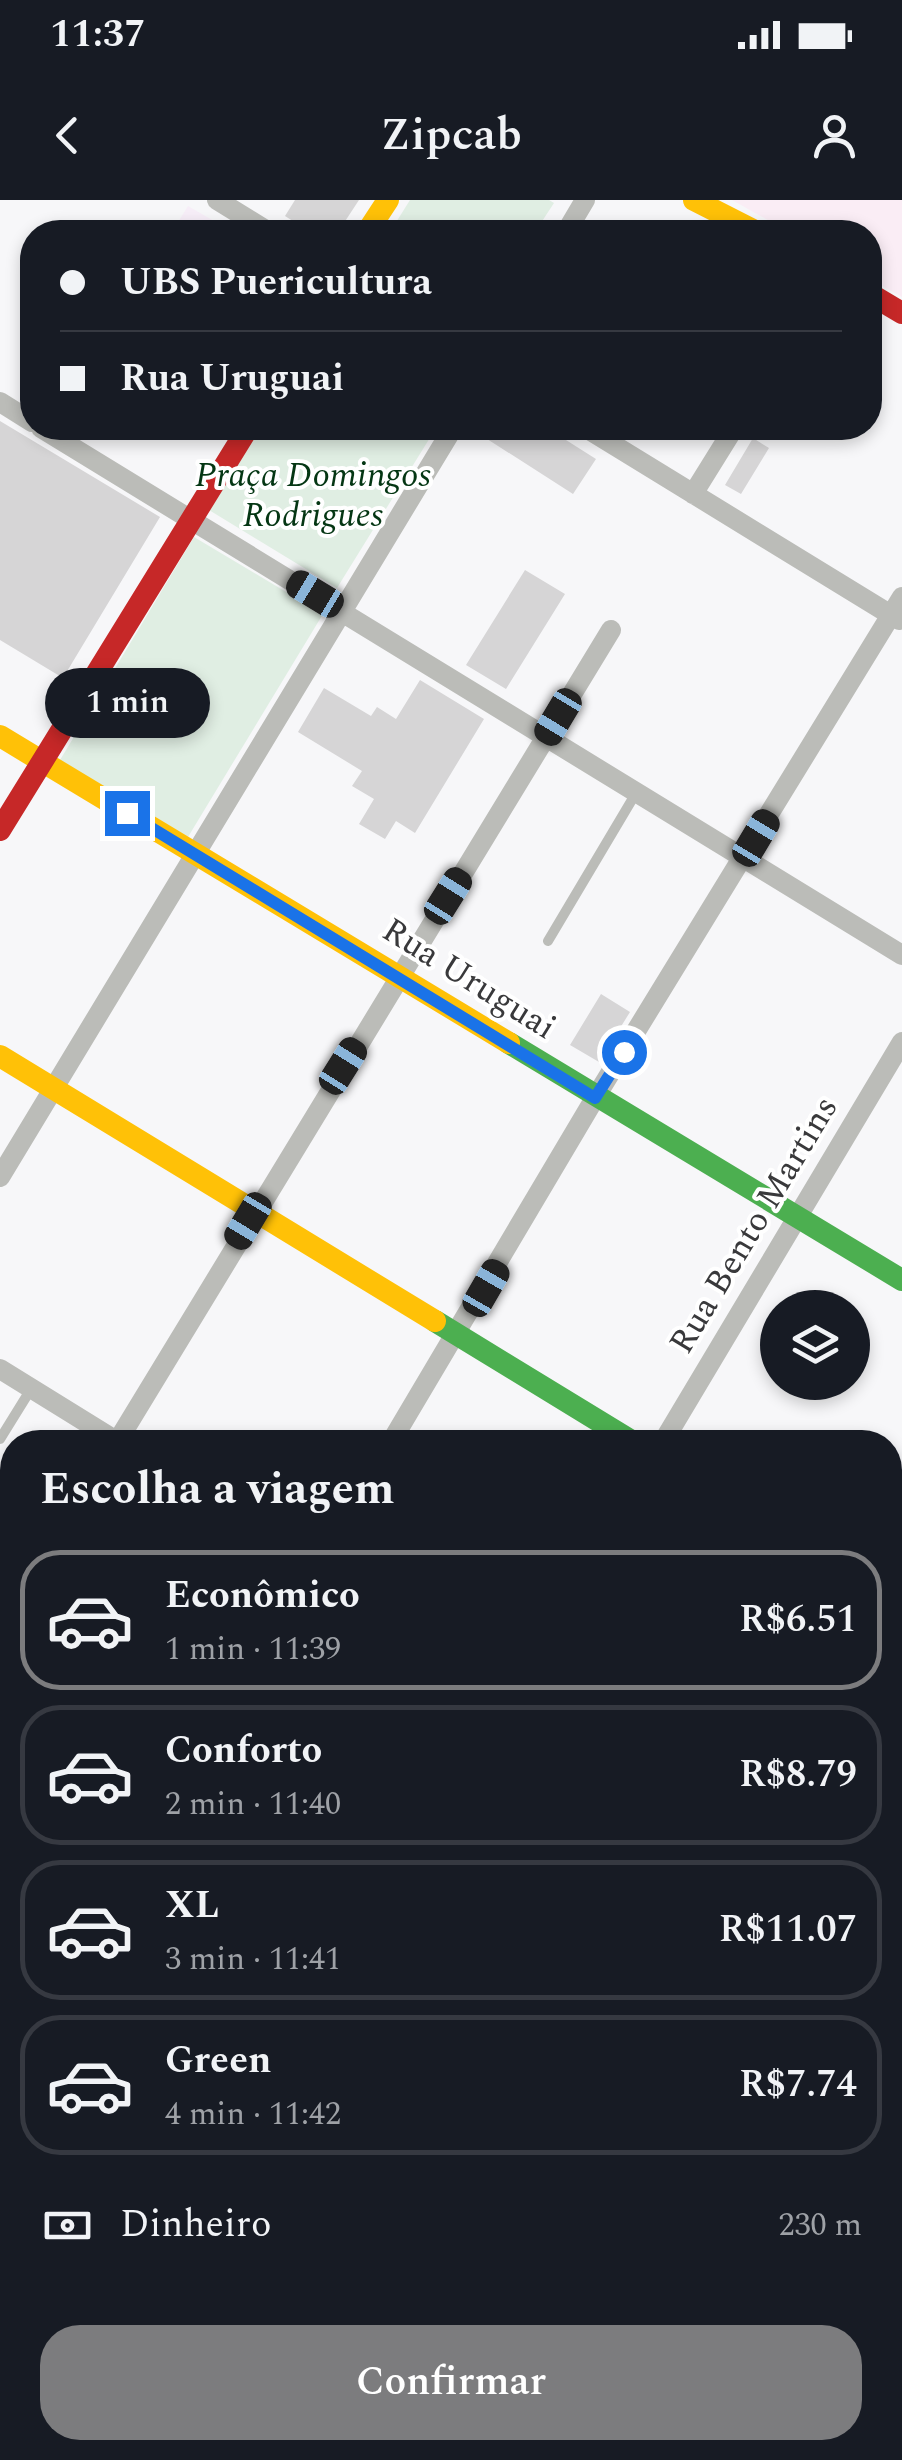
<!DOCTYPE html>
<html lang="pt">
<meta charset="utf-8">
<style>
body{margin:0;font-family:Spectral,serif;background:#242831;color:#f1f3f6;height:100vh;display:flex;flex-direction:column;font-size:38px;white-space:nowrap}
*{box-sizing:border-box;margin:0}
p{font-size:32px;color:#9ea1a6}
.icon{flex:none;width:55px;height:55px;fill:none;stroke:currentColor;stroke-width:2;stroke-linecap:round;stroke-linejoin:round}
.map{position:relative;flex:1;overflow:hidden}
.side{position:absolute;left:0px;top:1230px;width:902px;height:1030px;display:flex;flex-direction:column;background:#171b24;border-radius:40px 40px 0 0;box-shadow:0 5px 15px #0003}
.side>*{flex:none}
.hud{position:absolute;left:20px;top:20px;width:862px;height:220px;border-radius:40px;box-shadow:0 5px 15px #0003;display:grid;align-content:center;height:220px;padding:0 40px;background:#171b24}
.tools{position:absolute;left:760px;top:1090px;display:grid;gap:20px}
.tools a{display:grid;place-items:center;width:110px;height:110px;border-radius:50%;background:#171b24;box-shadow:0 5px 15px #0003;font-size:50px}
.end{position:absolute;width:45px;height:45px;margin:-22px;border:12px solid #1a73e8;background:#fff;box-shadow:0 0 0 5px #fff}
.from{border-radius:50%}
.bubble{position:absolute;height:70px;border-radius:35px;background:#171b24;box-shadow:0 5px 15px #0003;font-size:32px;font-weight:600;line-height:70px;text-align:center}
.car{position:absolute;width:30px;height:60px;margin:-30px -15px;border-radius:12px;box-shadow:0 0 8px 2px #0007;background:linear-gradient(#222 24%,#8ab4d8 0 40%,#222 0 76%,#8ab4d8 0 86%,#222 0)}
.hud b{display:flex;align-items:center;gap:35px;height:95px;font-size:38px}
.hud b+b{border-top:2px solid #363941}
.hud i{width:25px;height:25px;background:#f1f3f6}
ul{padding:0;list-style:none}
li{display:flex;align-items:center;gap:30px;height:140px;margin:0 20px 15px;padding:0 20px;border:5px solid #363941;border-radius:40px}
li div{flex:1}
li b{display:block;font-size:38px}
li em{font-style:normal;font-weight:600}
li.active{border-color:#7c7c7e}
li>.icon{width:90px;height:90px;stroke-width:1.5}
h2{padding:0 40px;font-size:45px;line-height:120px}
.pay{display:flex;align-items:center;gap:25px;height:110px;padding:0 40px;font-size:38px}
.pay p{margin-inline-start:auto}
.action{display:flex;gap:20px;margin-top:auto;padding:20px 40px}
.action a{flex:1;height:115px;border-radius:40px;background:#7c7c7e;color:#fff;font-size:40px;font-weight:600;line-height:115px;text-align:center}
.status{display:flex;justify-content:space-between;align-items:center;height:70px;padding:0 50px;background:#171b24;direction:ltr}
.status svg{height:28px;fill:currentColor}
header{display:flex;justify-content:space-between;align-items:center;height:130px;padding:0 40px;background:#171b24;font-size:45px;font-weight:600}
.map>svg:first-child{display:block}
.industrial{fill:#faedf5}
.education{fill:#f7eef8}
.green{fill:#e0eee3}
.building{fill:#d6d5d6}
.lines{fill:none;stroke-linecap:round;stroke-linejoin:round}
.lane{stroke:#bbbcb8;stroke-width:10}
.street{stroke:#bbbcb8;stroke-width:20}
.fast{stroke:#4caf50;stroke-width:22}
.slow{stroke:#ffc107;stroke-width:22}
.jam{stroke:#c62828;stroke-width:22}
.route{stroke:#1a73e8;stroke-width:12}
.labels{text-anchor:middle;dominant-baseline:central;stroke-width:8;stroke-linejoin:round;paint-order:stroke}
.park-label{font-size:35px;font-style:italic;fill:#043613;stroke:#fff}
.street-label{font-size:35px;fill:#39393b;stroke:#fff}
</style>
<div class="status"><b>11:37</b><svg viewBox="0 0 49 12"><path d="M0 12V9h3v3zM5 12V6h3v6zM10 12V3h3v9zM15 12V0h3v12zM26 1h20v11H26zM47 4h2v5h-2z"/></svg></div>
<header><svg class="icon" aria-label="back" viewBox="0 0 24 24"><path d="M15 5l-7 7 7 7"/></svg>Zipcab<svg class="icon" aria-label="person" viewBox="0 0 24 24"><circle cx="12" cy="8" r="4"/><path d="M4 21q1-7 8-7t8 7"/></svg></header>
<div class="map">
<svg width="902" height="2260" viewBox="0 0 902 2260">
<rect width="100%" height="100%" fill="#f7f7f9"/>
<path class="industrial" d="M732 0H902V97L870 79V32H789Z"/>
<path class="education" d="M188 6 233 32H172Z"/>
<path class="green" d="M410 0H549L554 3 535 32H390Z
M260 228H436L337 388 209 310Z
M194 337 323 414 188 637 60 560Z"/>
<path class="building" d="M295 0H359L338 32H310L285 16Z
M0 221 160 317 63 478 0 440Z
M470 228H547L596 259 573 294Z
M753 238 769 248 741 294 725 285Z
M525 370 565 394 506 489 466 465Z
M420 480 484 519 415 633 396 621 385 639 359 624 374 599 352 586 362 571 298 532 324 488 371 516 377 507 396 519Z
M601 794 630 812 599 862 570 845Z"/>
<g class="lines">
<path class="lane" d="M548 741 636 593
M0 1239 31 1189"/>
<path class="street" d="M217 0 269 32
M566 32 585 0
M0 202 32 222
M41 228 902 755
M586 228 899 420
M693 294 734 228
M0 977 453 228
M0 1169 118 1242
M117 1242 611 430
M391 1242 595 898 902 397
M663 1242 902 842
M890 1316 902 1297
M0 1427 12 1407
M890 1726 902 1734
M890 1775 902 1755
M0 1876 12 1856
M0 1942 12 1950
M506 2248 527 2260
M33 2260 41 2248
M313 2260 320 2248
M595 2260 602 2248"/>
<path class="fast" d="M509 843 902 1080
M435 1121 633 1242
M0 1539 12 1547
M890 2213 902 2193"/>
<path class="slow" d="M694 0 757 32
M367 32 388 0
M0 536 509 843
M0 856 435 1121
M890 1394 902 1401
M890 2089 902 2096
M0 2255 8 2260
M861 2260 869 2248"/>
<path class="jam" d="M870 94 902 113
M0 630 248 228"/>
</g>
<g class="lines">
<path class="route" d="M127 613 595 898 624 852"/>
</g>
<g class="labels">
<g class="park-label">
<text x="313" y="275">Praça Domingos<tspan x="313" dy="40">Rodrigues</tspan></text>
</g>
<g class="street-label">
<text transform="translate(469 779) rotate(32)">Rua Uruguai</text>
<text transform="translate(754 1025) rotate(-59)">Rua Bento Martins</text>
</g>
</g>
</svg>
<div class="tools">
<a><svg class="icon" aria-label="layers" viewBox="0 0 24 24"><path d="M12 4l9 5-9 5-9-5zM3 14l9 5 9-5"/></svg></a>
</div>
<i class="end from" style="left:624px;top:852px"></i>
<i class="end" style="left:127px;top:613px"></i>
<div class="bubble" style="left:45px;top:468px;width:165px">1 min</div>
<i class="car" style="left:315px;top:394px;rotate:301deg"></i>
<i class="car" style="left:558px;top:517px;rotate:211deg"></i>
<i class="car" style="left:756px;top:638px;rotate:31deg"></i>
<i class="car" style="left:448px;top:696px;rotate:32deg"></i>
<i class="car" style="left:343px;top:866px;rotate:32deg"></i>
<i class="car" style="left:248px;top:1021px;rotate:211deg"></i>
<i class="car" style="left:486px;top:1088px;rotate:30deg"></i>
<div class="hud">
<b><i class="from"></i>UBS Puericultura</b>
<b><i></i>Rua Uruguai</b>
</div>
<section class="side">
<h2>Escolha a viagem</h2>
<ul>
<li class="active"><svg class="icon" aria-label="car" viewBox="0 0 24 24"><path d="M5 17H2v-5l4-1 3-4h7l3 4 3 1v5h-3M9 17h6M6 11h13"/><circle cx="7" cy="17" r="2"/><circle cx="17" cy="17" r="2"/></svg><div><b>Econômico</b><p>1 min · 11:39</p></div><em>R$6.51</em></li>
<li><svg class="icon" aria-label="car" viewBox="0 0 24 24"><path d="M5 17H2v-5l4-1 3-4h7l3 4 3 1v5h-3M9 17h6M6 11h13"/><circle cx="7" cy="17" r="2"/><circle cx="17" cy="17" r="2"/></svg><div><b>Conforto</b><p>2 min · 11:40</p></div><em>R$8.79</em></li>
<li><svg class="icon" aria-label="car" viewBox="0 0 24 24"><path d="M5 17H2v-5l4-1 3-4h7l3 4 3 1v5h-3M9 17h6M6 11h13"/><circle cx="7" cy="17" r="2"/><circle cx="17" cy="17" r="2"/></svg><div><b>XL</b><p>3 min · 11:41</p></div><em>R$11.07</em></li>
<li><svg class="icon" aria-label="car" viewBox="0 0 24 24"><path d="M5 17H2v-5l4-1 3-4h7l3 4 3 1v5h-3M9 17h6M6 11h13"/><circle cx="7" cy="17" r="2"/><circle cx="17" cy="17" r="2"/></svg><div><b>Green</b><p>4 min · 11:42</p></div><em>R$7.74</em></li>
</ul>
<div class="pay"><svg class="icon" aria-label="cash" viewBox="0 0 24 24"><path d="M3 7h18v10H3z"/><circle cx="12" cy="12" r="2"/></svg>Dinheiro<p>230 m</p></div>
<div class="action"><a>Confirmar</a></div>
</section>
</div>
